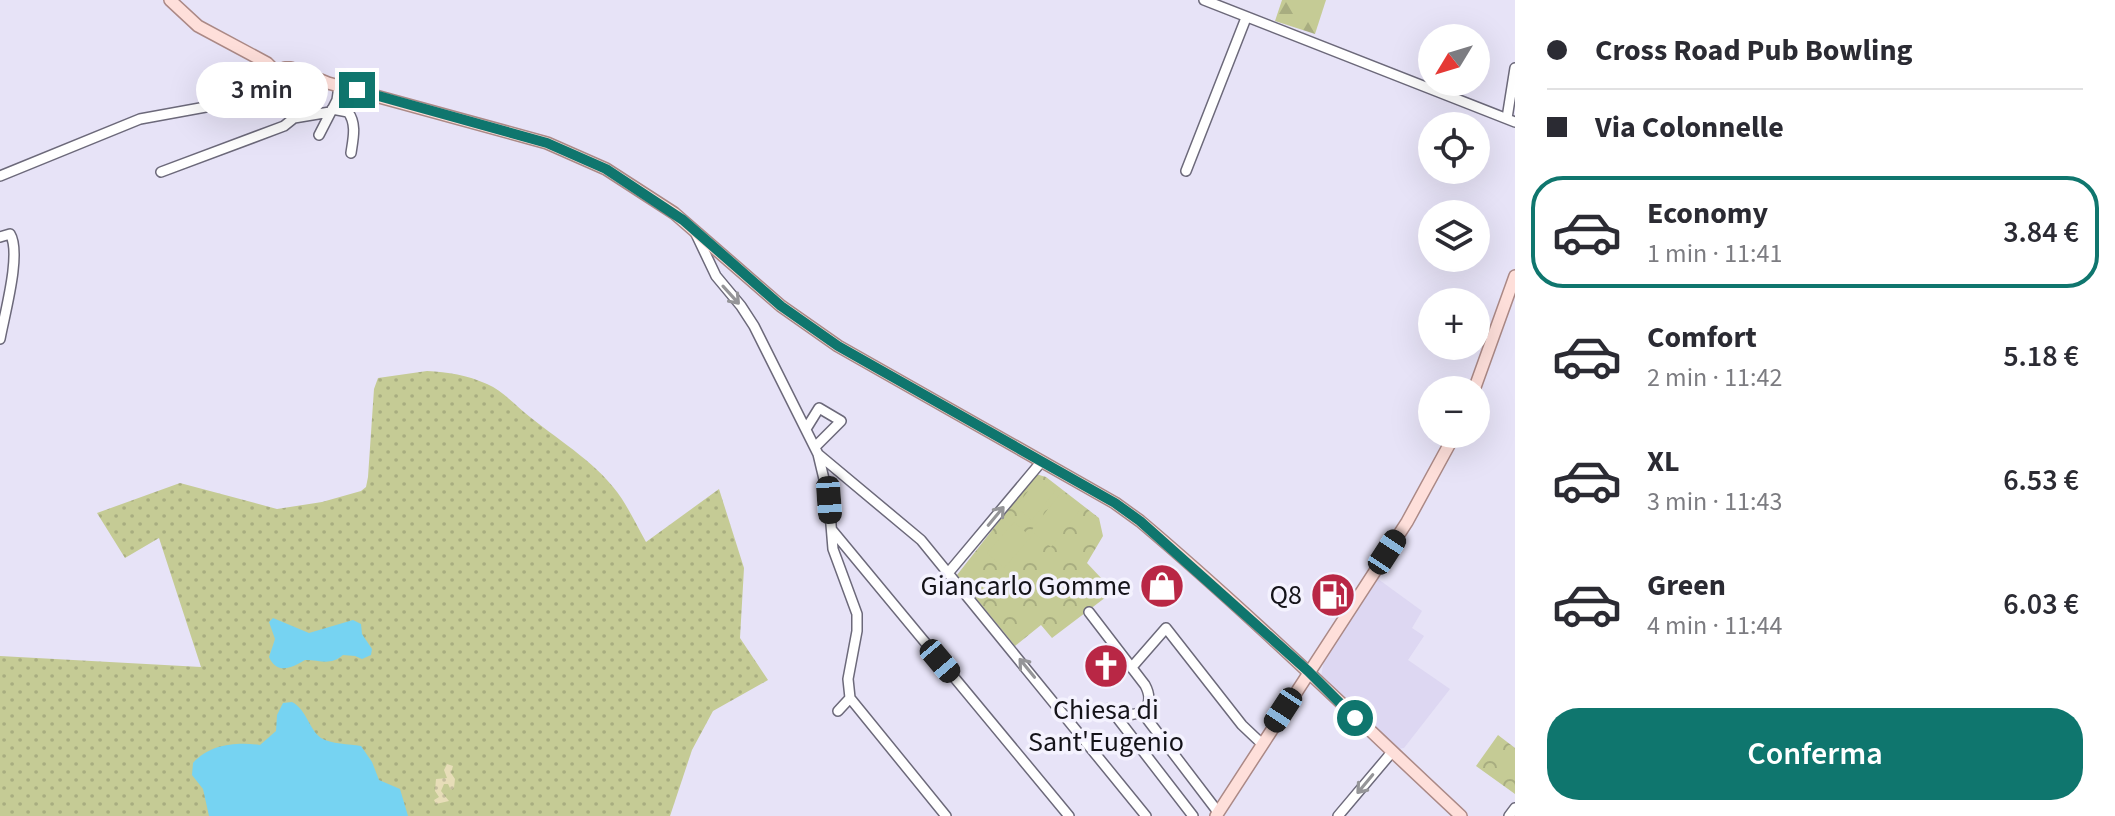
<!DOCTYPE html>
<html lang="it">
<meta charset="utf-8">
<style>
body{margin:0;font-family:"Source Sans 3",sans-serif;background:#f7f7f7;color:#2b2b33;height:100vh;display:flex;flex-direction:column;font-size:30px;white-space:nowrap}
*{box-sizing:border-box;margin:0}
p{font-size:26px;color:#7c7c81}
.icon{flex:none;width:44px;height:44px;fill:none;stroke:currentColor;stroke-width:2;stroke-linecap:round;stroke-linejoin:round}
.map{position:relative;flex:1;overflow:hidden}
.details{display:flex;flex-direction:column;background:#fff;width:600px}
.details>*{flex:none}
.top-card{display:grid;align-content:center;height:176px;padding:0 32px;background:#fff}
.needle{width:52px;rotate:232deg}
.tools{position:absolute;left:1418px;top:24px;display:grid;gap:16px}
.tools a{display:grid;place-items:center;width:72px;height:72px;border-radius:50%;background:#fff;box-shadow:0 8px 32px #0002;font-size:40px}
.end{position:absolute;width:36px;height:36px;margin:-18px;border:10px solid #0f766e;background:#fff;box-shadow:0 0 0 4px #fff}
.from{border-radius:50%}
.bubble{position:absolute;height:56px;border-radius:28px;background:#fff;box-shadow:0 8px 32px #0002;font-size:26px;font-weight:600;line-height:56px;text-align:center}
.car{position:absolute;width:24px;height:48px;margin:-24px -12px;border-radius:10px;box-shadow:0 0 6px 2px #0007;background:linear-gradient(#222 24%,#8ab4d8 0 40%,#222 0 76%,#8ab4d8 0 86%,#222 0)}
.top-card b{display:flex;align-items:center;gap:28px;height:76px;font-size:30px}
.top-card b+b{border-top:2px solid #e1e1e2}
.top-card i{width:20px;height:20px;background:#2b2b33}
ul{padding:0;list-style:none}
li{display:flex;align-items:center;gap:24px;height:112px;margin:0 16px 12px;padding:0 16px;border:4px solid transparent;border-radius:32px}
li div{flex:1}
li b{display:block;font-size:30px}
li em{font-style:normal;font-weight:600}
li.selected{border-color:#0f766e}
li>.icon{width:72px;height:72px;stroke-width:1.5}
.action{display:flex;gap:16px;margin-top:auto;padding:16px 32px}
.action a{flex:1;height:92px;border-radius:32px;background:#0f766e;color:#fff;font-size:32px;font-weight:600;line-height:92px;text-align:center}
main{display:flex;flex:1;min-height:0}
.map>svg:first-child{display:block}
.built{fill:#ddd7f2}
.grass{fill:url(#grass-dots)}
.forest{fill:url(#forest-firs)}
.sand{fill:url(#sand-dots)}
.park{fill:url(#park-crowns)}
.garden{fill:#c5cb95}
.water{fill:#76d3f2}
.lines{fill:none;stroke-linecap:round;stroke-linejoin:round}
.minor-casing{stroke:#6c697a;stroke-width:12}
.major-casing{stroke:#ab8986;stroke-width:14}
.minor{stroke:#fff;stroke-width:9}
.major{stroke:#fedfda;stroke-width:11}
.oneway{stroke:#959598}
.route{stroke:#0f766e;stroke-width:10}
.labels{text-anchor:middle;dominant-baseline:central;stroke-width:7;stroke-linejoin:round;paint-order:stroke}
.poi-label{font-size:28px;fill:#141319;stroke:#f4f2fe;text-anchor:end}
</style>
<main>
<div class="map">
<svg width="1515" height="816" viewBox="0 0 1515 816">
<defs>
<pattern id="grass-dots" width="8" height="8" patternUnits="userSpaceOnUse" patternTransform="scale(2)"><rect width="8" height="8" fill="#c5cb95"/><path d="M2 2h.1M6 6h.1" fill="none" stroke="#a8ad80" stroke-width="1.8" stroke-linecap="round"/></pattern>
<pattern id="forest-firs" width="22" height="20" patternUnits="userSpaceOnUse" patternTransform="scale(2)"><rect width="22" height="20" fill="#c5cb95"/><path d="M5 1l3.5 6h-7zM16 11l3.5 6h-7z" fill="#a8ad80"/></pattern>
<pattern id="sand-dots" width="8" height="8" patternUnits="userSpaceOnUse" patternTransform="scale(2)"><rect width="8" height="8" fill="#e7ddb8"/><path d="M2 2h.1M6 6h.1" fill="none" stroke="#c5bd9e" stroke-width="1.8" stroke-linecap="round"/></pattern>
<pattern id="park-crowns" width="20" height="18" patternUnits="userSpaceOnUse" patternTransform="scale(2)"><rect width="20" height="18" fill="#c5cb95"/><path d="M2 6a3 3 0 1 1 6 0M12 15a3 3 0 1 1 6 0" fill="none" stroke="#a8ad80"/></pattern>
</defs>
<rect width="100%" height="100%" fill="#e7e3f7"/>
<path class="built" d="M1341 578 1353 587 1333 617 1327 600Z
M1378 579 1422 611 1412 628 1424 636 1408 660 1450 689 1404 748 1398 749 1336 695 1321 677 1324 659Z"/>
<path class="grass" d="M427 371C448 372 467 375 487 384 503 391 516 406 530 417 562 443 599 464 622 499 631 513 638 528 646 542L719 489 744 568 740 638 768 680 713 711 692 750 670 816H0V656L201 667 159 538 125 558 97 513 180 483 277 509 322 502 361 491 366 487 368 477 374 389 378 378Z"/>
<path class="forest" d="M1282 0H1326L1315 34 1275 21Z"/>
<path class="sand" d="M447 764 453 766 451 773 455 779 454 788 451 790 448 784H444L441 791 449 801 436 804 434 800 439 797 435 791 436 779 447 778 444 770Z"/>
<path class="park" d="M1036 474 1046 477 1099 518 1103 536 1087 563 1102 579 1110 594 1052 638 1041 625 1015 646 957 575Z
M1498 735 1515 748V794L1476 766Z"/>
<path class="garden" d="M1038 478 1055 491 1032 520 1016 507Z
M1062 491 1082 507 1051 547 1031 531Z
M1014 522 1031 537 1004 568 987 553Z"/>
<path class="water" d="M273 618 309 633 353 620 361 624 362 634 372 649 371 655 362 659 355 656 343 655C330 666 321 660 305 660 292 668 277 675 269 657L275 639 269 622Z
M292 702C307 710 308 728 321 738 331 744 349 744 361 746L372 762 379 780 400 789 408 816H209L203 789 192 775 193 763C210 744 237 742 260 745L276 731 277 715 283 703Z"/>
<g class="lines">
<g class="minor-casing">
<path id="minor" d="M1204 0 1515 122
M332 109 348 112C357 124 353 139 351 153
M1507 118 1515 68
M319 135 337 100 339 86
M1186 171 1246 18
M161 172 284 126 294 118 330 112
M0 176 140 119 255 98 288 85
M696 234 716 276 741 306 754 326 818 454 829 500 833 549 857 614V631L848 679 850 698 946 816
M0 237 10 234C22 253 4 316 0 339
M806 429 819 408 841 421 815 447
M818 454 921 540 1146 816
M832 530 1069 816
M949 572 1042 461
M1089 612 1145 685C1159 711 1131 723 1110 708
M1132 667 1166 628 1242 725 1261 743
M838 711 850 698
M1112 711 1193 816
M1141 711 1218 812
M1338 816 1392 752
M1509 816 1515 808"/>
</g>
<g class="major-casing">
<path id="major" d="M170 0 198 26 267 63 281 77
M304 73 328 83 547 143 606 169 674 213 781 306 838 346 1115 503 1140 521C1251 615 1355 717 1461 816
M300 89 308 82 304 73 291 68H285L281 74 282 79C295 93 310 87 327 83
M1474 390 1515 276
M1216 816 1407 522 1455 434"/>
</g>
<use href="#minor" class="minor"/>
<use href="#major" class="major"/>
</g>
<defs><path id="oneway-shaft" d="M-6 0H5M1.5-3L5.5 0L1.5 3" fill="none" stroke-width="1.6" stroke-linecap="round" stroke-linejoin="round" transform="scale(2)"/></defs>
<g class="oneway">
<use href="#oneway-shaft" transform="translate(731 295) rotate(48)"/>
<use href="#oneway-shaft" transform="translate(996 516) rotate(-50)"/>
<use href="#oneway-shaft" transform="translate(1027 668) rotate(-129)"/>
<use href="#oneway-shaft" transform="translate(1365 784) rotate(130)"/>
</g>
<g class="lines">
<path class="route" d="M357 90 547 143 606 169 683 220 781 306 838 346 1115 503 1140 521 1308 671 1355 718"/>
</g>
<defs>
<g id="shop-disc" transform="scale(2.3)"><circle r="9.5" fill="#b92745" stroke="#f4f2fe"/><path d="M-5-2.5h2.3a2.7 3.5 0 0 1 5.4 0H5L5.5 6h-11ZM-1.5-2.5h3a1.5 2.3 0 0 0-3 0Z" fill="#fff"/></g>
<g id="fuel-disc" transform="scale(2.3)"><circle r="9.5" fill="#b92745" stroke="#f4f2fe"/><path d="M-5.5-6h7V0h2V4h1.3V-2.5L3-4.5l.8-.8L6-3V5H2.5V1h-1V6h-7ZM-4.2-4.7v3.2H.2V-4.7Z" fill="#fff"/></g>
<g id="church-disc" transform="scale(2.3)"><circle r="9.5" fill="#b92745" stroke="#f4f2fe"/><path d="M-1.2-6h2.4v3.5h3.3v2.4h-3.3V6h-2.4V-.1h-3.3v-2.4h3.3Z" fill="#fff"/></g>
</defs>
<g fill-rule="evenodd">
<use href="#shop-disc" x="1162" y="586"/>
<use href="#fuel-disc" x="1333" y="595"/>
<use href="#church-disc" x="1106" y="666"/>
</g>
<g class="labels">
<g class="poi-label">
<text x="1131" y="586">Giancarlo Gomme</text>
<text x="1302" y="595">Q8</text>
<text x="1106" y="710" text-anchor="middle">Chiesa di<tspan x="1106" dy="32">Sant'Eugenio</tspan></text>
</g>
</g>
</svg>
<div class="tools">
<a><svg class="needle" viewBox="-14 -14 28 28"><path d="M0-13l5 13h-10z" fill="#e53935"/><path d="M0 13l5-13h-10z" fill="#7c7c81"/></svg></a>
<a><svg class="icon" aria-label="locate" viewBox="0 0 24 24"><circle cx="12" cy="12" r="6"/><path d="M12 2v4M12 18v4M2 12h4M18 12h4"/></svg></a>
<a><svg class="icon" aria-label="layers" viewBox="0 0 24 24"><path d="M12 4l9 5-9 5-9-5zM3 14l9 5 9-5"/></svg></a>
<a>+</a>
<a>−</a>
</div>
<i class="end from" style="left:1355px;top:718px"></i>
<i class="end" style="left:357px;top:90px"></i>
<div class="bubble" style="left:196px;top:62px;width:132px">3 min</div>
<i class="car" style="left:829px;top:500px;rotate:176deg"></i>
<i class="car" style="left:1387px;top:552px;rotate:33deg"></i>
<i class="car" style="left:940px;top:661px;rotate:140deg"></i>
<i class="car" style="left:1283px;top:710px;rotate:213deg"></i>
</div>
<section class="details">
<div class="top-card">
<b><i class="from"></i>Cross Road Pub Bowling</b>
<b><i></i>Via Colonnelle</b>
</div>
<ul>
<li class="selected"><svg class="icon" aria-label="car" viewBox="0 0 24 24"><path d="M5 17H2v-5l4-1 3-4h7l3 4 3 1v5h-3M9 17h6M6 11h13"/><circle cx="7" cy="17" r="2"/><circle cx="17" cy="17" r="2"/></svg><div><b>Economy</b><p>1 min · 11:41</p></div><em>3.84 €</em></li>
<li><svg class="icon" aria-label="car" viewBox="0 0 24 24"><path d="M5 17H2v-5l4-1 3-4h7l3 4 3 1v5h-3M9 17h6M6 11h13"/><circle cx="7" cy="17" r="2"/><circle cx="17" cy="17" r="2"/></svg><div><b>Comfort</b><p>2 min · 11:42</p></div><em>5.18 €</em></li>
<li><svg class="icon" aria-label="car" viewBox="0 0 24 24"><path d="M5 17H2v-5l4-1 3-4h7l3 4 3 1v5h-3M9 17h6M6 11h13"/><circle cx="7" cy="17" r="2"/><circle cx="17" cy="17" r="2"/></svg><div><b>XL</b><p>3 min · 11:43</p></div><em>6.53 €</em></li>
<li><svg class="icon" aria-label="car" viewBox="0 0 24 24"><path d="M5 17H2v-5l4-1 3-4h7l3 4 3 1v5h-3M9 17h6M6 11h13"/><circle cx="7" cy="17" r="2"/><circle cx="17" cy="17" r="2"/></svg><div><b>Green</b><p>4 min · 11:44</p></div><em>6.03 €</em></li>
</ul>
<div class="action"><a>Conferma</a></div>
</section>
</main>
